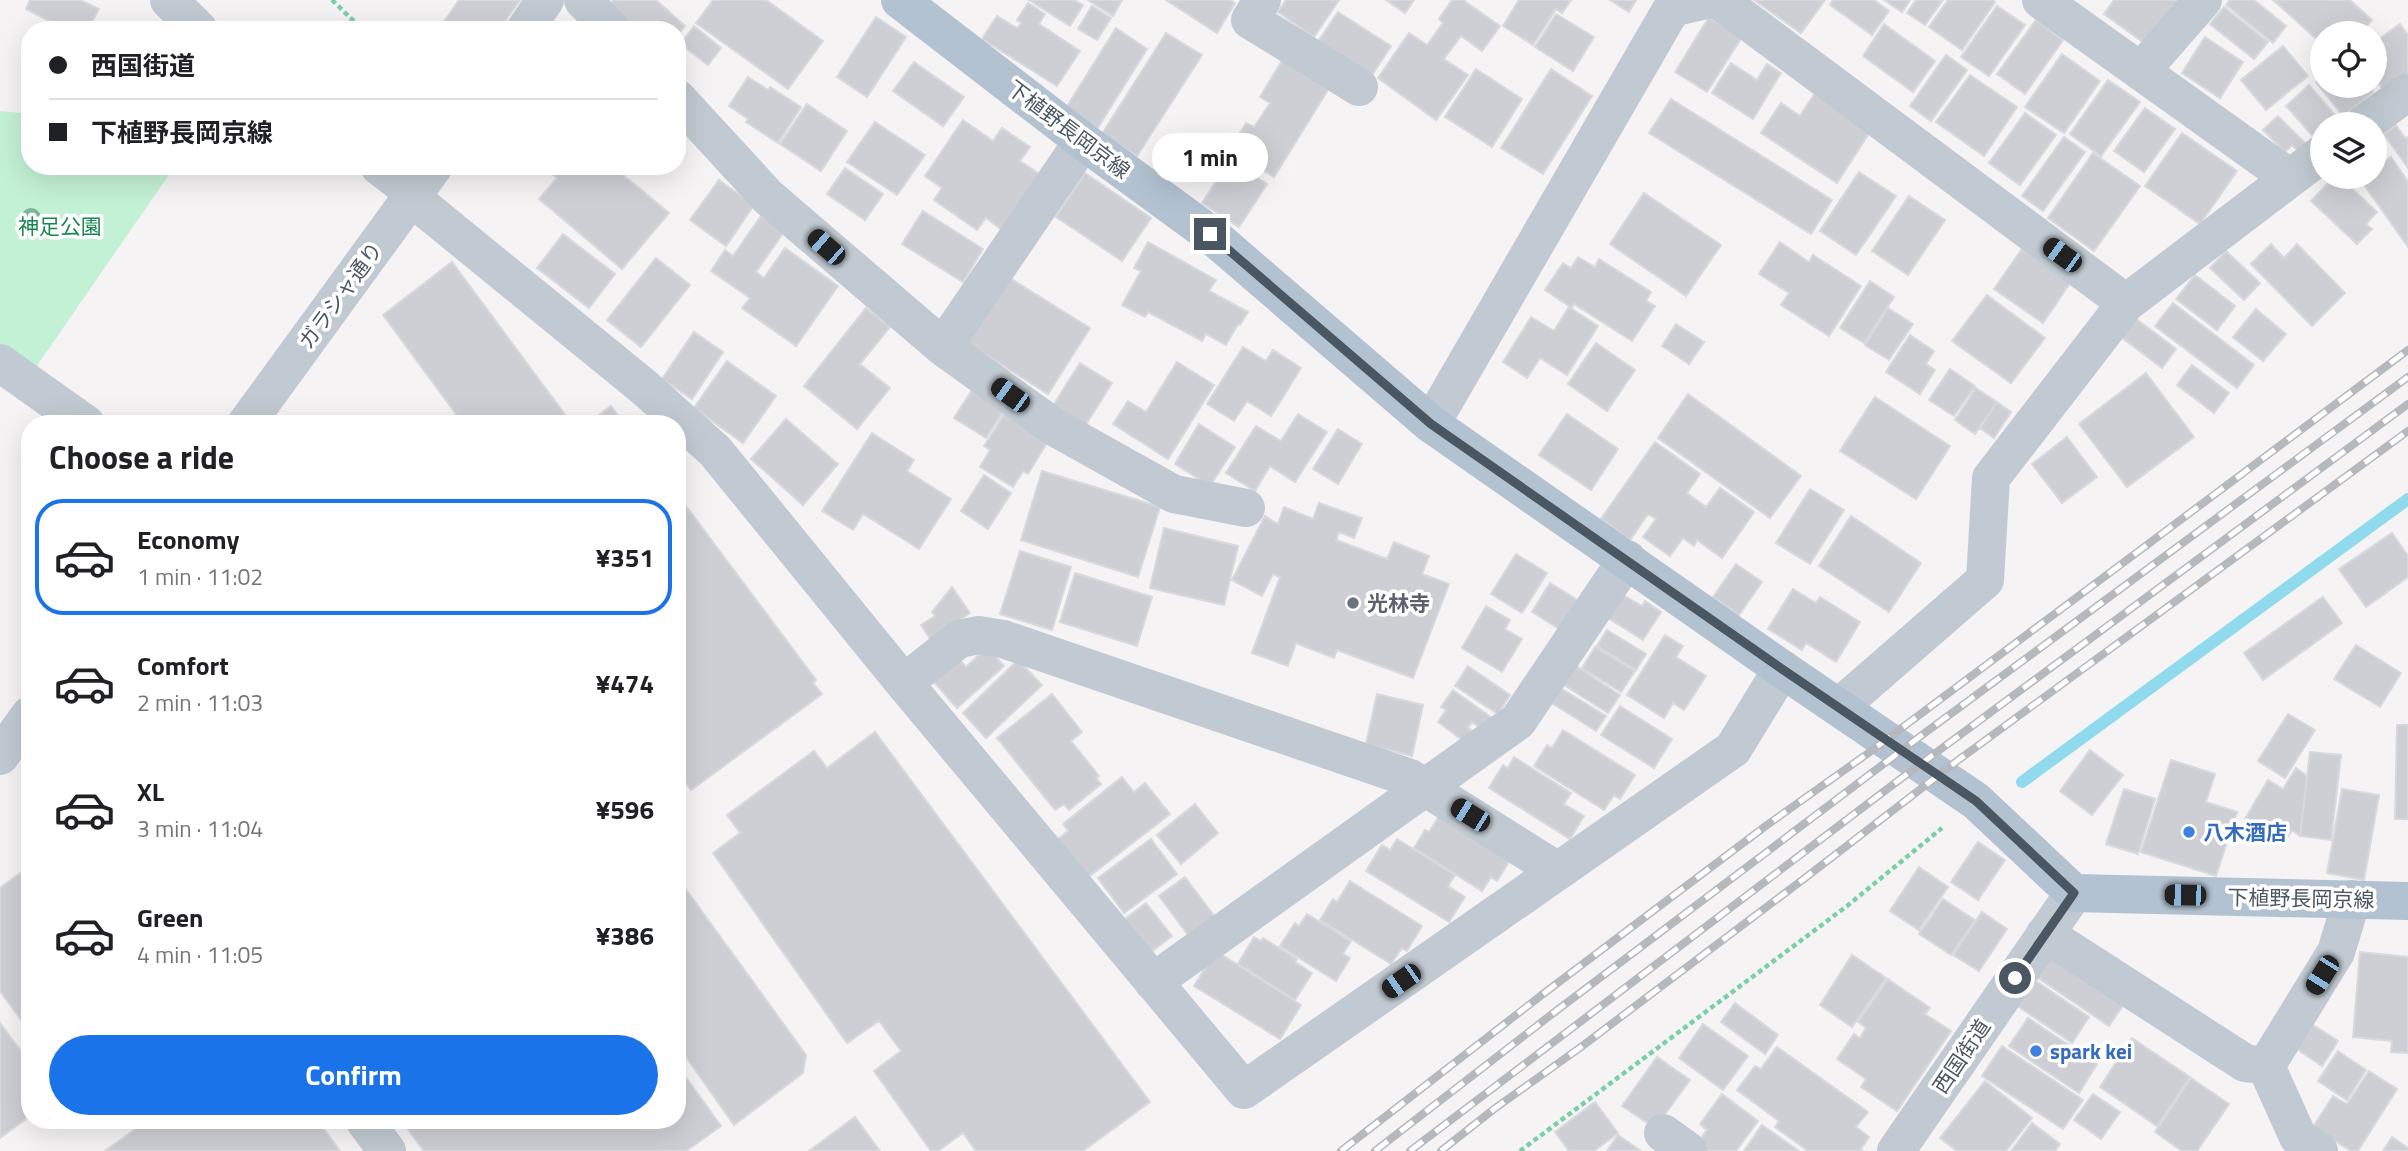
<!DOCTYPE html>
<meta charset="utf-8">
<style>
body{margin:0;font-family:"Titillium Web","Noto Sans JP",sans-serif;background:#f6f6f6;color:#202124;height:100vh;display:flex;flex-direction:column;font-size:26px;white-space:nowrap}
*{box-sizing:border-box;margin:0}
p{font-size:23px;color:#757577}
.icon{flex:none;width:38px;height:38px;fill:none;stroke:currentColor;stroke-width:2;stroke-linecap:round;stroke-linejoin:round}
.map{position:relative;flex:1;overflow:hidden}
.side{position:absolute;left:21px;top:415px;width:665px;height:714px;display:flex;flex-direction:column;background:#fff;border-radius:28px;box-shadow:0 7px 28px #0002}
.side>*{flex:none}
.banner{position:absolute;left:21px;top:21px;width:665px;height:154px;border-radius:28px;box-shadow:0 7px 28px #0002;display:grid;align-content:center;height:154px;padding:0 28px;background:#fff}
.buttons{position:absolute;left:2310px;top:21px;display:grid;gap:14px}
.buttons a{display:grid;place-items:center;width:77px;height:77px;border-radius:50%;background:#fff;box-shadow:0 7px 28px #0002;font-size:35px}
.end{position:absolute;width:32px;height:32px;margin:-16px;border:9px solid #4a5661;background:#fff;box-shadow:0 0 0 4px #fff}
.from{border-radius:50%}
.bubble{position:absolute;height:49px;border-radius:24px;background:#fff;box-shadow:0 7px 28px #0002;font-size:23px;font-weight:700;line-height:49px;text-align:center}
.car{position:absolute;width:21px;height:42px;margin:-21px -10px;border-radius:9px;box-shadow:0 0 5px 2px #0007;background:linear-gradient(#222 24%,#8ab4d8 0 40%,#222 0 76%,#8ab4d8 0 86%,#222 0)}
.banner b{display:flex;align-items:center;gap:24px;height:66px;font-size:26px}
.banner b+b{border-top:2px solid #e0e0e0}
.banner i{width:18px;height:18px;background:#202124}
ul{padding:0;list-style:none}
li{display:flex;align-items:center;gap:21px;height:116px;margin:0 14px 10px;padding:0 14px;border:4px solid transparent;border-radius:28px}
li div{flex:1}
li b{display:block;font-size:26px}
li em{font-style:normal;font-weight:700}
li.current{border-color:#1a73e8}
li>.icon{width:63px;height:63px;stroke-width:1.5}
h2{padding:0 28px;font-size:32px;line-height:84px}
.cta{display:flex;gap:14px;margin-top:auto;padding:14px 28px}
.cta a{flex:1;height:80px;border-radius:42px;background:#1a73e8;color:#fff;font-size:28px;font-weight:700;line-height:80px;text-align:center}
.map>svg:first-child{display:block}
.green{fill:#c3f1d5}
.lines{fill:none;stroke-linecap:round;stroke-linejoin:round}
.stream{stroke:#90daee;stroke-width:12}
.building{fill:#cdcfd5;stroke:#d7d9de;stroke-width:2}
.path{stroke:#7ad0a6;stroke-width:4.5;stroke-dasharray:5 3.5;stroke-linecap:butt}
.minor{stroke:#c1cad2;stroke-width:38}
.major{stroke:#b3c2d1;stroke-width:38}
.rail-casing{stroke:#b5b8bd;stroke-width:8}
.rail{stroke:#fff;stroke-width:5;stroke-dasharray:16;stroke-linecap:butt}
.tree{fill:#7bb799}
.route{stroke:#4a5661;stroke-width:9}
.worship-dot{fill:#6b7280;stroke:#fff;stroke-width:2.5}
.shop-dot{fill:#3f7fe0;stroke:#fff;stroke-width:2.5}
.labels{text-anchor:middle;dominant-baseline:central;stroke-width:7;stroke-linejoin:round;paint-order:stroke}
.street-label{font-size:21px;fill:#4a5661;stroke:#fff}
.park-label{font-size:21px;fill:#17864f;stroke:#fff}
.worship-label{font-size:21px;font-weight:bold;fill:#5b616d;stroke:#fff;text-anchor:start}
.shop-label{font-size:21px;font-weight:bold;fill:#366cbe;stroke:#fff;text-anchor:start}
</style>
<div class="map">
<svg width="2408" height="1151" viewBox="0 0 2408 1151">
<rect width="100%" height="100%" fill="#f5f3f3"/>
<path class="green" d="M0 111 30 114V166H175L34 370 0 347Z"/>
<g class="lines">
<path class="stream" d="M2022 782 2408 499"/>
</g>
<path class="building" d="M30 0H80L99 9 88 30H66L26 9Z
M459 0H520L499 30H438Z
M614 0H656L685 26 677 35V30H628L605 9Z
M713 0H766L823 41 788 89 696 23Z
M1029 0H1074L1083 5 1070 26Z
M1088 0H1122L1113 16Z
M1166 0H1230L1235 3 1217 33Z
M1286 0H1339L1314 37 1278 12Z
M1386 0H1414L1405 13Z
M1452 0H1463L1500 26 1482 51 1461 36 1444 59 1468 75 1436 120 1378 78 1409 33 1427 45 1443 23 1439 19Z
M1519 0H1571L1562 13 1556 9 1533 45 1503 26Z
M1610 0H1636L1629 12Z
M1754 0H1825L1801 33Z
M1833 0H1874L1889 11 1872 35 1830 5Z
M1884 0H1910L1902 12Z
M1916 0H1943L1925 25 1907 13Z
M1948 0H1992L1995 2 1962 50 1929 27Z
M2114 0H2179L2147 45 2104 14Z
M2230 0H2254L2286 26 2273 43 2226 5Z
M2273 0H2350L2372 20 2360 33H2322V44Z
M1028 3 1045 14 1039 24 1080 51 1057 86 982 39 997 16 1017 28 1021 23 1017 20Z
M1092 6 1111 18 1097 40 1078 29Z
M1997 6 2025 25 1989 76 1961 57Z
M2224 7 2268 42 2254 59 2210 24Z
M1338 12 1391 46 1371 77 1317 43Z
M1556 14 1594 37 1573 71 1535 47Z
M876 17 906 37 867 97 837 77Z
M1709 17 1742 37 1707 92 1675 72Z
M2036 20 2063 40 2025 94 1997 74Z
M1884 24 1935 61 1913 92 1863 56Z
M2400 24 2408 35V73L2384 91 2375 78V42Z
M694 26 721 48 708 65 681 44Z
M1116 28 1147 49 1097 129 1066 108Z
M1166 33 1202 55 1137 156 1102 134Z
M2205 37 2243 62 2220 98 2182 73Z
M2283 46 2308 76 2266 110 2241 80Z
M2062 54 2100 81 2064 133 2025 107Z
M1946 55 1967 70 1931 121 1910 106Z
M1283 59 1329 88 1274 177 1230 149 1246 123 1254 127 1270 103 1260 97Z
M914 62 964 97 943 126 893 91Z
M1731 63 1757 80 1767 64 1781 73 1753 119 1712 93Z
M1476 69 1522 99 1492 147 1445 117Z
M1551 69 1592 96 1543 174 1501 148Z
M1970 75 2017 107 1984 156 1936 122Z
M748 77 768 90 770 87 801 107 778 143 746 122 748 119 729 106Z
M2322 77V86H2367L2373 92 2343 116 2316 82Z
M2108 80 2140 102 2101 156 2070 134Z
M2309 85 2335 115 2326 123 2327 124H2322V140L2319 143 2286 106Z
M1815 93 1871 130 1837 183 1761 133 1781 103 1800 116Z
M1671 99 1832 200 1811 234 1649 133Z
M807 104 847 131 821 171 780 144Z
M2145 108 2175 129 2144 172 2114 151Z
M2025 113 2056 135 2020 185 1989 163Z
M2278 116 2308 146 2298 151 2292 145 2285 152 2263 130Z
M963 120 993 141 1002 128 1030 147 1020 161 1041 175 1002 230 986 218 977 230 934 200 942 188 925 176Z
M875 122 925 155 897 195 847 162Z
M2396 125 2405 138 2408 137V168L2384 134Z
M2182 133 2237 171 2200 224 2145 186Z
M2064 137 2085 152 2043 211 2022 196Z
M2093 153 2140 186 2094 251 2048 218Z
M2391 157 2408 182V247L2360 179 2375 177V168Z
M1230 160 1267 184 1239 227 1202 203Z
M556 166H612L669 213 622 269 539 199 557 178 551 173Z
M845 168 883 194 865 220 827 194Z
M1859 172 1896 196 1856 255 1820 231Z
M1085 173 1151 218 1122 261 1056 217Z
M2334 177H2340L2377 212 2366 224 2372 229 2357 244 2311 201Z
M719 180 754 205 726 246 690 220Z
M1644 193 1721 245 1686 296 1610 244Z
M1909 196 1945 220 1908 275 1872 251Z
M923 211 983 249 963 282 902 244Z
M761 216 784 232 756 272 764 278 785 248 838 286 796 346 742 308 750 298 711 271 725 250 733 256Z
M563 234 615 274 589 308 537 268Z
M1148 242 1216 280 1209 291 1248 312 1240 325 1238 324 1226 345 1206 334 1202 341 1148 312 1145 317 1122 305 1141 271 1134 268Z
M1780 242 1809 262 1813 255 1861 286 1829 336 1781 305 1789 293 1759 274Z
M2271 244 2284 258 2297 244 2345 293 2312 326 2251 264Z
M2022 249 2070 283 2043 323 1994 289Z
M2226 251 2260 283 2244 300 2210 268Z
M1578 257 1595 267 1599 259 1651 292 1646 301 1655 306 1632 341 1574 304 1572 308 1545 290 1563 263 1571 268Z
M656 258 690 285 641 347 607 320Z
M452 262 572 424H443L456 414 383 315Z
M2195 275 2235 306 2217 330 2176 299Z
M1008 277 1090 328 1048 394 967 343Z
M1870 281 1894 297 1864 343 1840 328Z
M1987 295 2045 338 2011 383 1952 341Z
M2173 303 2254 365 2237 388 2155 326Z
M1569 307 1598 326 1567 375 1540 358 1527 378 1503 362 1531 317 1554 331Z
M866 308 890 327 860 364 890 388 857 429 804 386Z
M1888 308 1913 324 1889 360 1865 345Z
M2256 309 2286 334 2263 361 2233 337Z
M2135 318 2176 349 2162 368 2121 337Z
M1676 324 1704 342 1689 364 1662 346Z
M694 332 723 352 692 399 662 379Z
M1910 335 1934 351 1926 364 1935 370 1920 394 1886 372Z
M1596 343 1635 370 1607 411 1568 384Z
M1243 347 1266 361 1273 350 1301 368 1271 416 1247 401 1234 421 1207 404Z
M727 361 776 396 743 443 694 408Z
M1177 362 1214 385 1168 459 1113 424 1128 401 1146 412Z
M1080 363 1112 383 1083 429 1051 409Z
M2192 365 2229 393 2214 413 2177 385Z
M1950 369 1975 386 1954 416 1929 400Z
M2146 373 2194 437 2127 487 2079 424Z
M1976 388 1997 402 1975 434 1955 420Z
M972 390 1004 410 986 438 954 418Z
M1688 394 1801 476 1770 518 1658 438Z
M1875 397 1950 446 1916 499 1840 451Z
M1997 402 2011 412 1994 438 1980 428Z
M611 406 624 424H587Z
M1006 411 1050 438 1028 474 1023 471 1013 487 980 467 990 450 984 446Z
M1298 414 1327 432 1295 482 1270 466 1255 491 1226 473 1256 426 1281 441Z
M1567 414 1618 449 1591 490 1539 455Z
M786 419 838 464 803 505 751 459Z
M1199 424 1235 447 1210 486 1175 464Z
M1338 429 1362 444 1338 484 1313 469Z
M872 433 914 460 907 471 951 499 919 549 863 514 853 530 822 511Z
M2067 437 2097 477 2062 503 2032 464Z
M1655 442 1700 474 1687 493 1706 507 1720 488 1754 512 1722 558 1697 540 1694 546 1683 538 1670 556 1643 537 1656 519 1648 514 1630 540 1601 519Z
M1042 471 1160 507 1138 577 1021 540Z
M984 475 1011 493 988 529 961 511Z
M1810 489 1844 510 1810 564 1776 543Z
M677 494 816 680 813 683 822 694 691 790 677 771Z
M1319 503 1362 518 1354 538 1339 532 1336 540 1387 559 1394 542 1429 556 1422 574 1449 584 1413 678 1337 650 1334 658 1296 643 1288 666 1252 653 1280 577 1273 574 1262 596 1232 580 1265 516 1278 524 1284 507 1313 519Z
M1851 516 1921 563 1889 612 1819 566Z
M1164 528 1238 546 1224 605 1150 588Z
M2392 533 2408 556V577L2366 607 2339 569Z
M1020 551 1071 567 1052 630 1000 614Z
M1516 554 1547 573 1522 613 1491 594Z
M1736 564 1762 582 1739 615 1713 597Z
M1075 573 1152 597 1137 646 1060 622Z
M1550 583 1584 604 1566 633 1532 612Z
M952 587 970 613 931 640 921 625 935 616 932 612Z
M1793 589 1816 603 1820 597 1860 622 1836 662 1806 643 1802 650 1768 629Z
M1623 595 1642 606 1645 601 1661 612 1643 640 1608 618Z
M2323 597 2342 623 2263 680 2244 653Z
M1486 606 1510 620 1505 629 1522 639 1502 672 1462 648Z
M1607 630 1646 654 1636 670 1597 646Z
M1665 635 1683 646 1676 657 1706 676 1684 710 1673 703 1664 718 1627 695Z
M2356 645 2401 673 2380 707 2334 679Z
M987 647 1004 666 957 708 934 682 959 659 966 667Z
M1595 647 1635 671 1621 692 1582 668Z
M1018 660 1042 685 986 738 963 713Z
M1468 666 1510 695 1498 714 1455 686Z
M1576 666 1620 695 1608 713 1564 685Z
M1559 687 1606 716 1596 731 1550 702Z
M1453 690 1492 718 1483 730 1472 722 1468 728 1475 733 1466 743 1438 722 1446 710 1441 707Z
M1052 694 1082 732 1071 741 1099 776 1096 778 1101 784 1069 810 1064 804 1055 810 997 738Z
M1377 694 1423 705 1412 756 1366 744Z
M1620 706 1672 739 1654 768 1601 735Z
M2288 714 2315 730 2285 778 2258 761Z
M2397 725H2408V819H2395Z
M1563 730 1635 775 1620 799 1614 795 1604 810 1534 766 1547 745 1552 748Z
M875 732 1150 1102 1083 1151H976L963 1133 938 1151H931L874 1071 901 1051 879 1021 847 1043 713 853 740 833 727 815 814 751 827 768Z
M2090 750 2123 775 2092 815 2060 791Z
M2310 752 2341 755 2331 840 2300 836Z
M1514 757 1571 793 1564 804 1584 816 1570 839 1489 788 1503 765 1508 768Z
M2171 760 2215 774 2206 802 2237 812 2216 876 2141 852Z
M2296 768 2307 776 2300 836 2292 830 2284 843 2245 819 2268 780 2283 789Z
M1122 777 1134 792 1145 783 1170 814 1087 878 1057 840 1068 831 1063 824Z
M2124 789 2155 799 2138 854 2106 844Z
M2342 789 2379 795 2364 880 2327 873Z
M1195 804 1218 833 1181 864 1157 835Z
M1441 813 1512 857 1497 881 1491 877 1482 891 1414 848 1425 830 1429 832Z
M1151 839 1177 874 1124 913 1098 878Z
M1397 839 1455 875 1448 886 1465 897 1449 922 1366 871 1382 845 1390 850Z
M1978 842 2005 860 1978 900 1951 882Z
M30 866V1032L0 991V888Z
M1919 867 1948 887 1919 930 1890 911Z
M677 877 806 1055 803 1073 734 1125 677 1044Z
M1185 877 1215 917 1189 936 1159 896Z
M1350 881 1422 926 1407 951 1402 948 1391 964 1320 920 1333 899 1337 902Z
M1943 899 1975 920 1951 955 1919 934Z
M1146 903 1172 936 1151 952 1125 919Z
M1982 912 2007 929 1979 971 1953 955Z
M1307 914 1351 941 1343 954 1350 958 1336 981 1280 946 1295 923 1299 926Z
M1254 937 1261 941 1263 938 1297 959 1295 962 1312 973 1295 1000 1238 964Z
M1216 951 1301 1005 1280 1039 1194 986Z
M2052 951 2126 1001 2109 1026 2035 976Z
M2360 952 2408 957V1053L2391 1052 2392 1041 2353 1037Z
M1852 955 1886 978 1852 1027 1820 1005Z
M1888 979 1930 1008 1925 1014 1951 1031 1897 1111 1861 1087 1866 1079 1837 1059 1854 1034 1860 1038 1866 1028 1858 1022Z
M2033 979 2089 1017 2072 1043 2016 1005Z
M1735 1003 1778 1035 1765 1054 1721 1022Z
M2028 1018 2097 1064 2079 1093 2009 1046Z
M0 1023 30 1063V1116L0 1138Z
M1703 1024 1748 1056 1723 1090 1679 1058Z
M2313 1025 2338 1041 2322 1066 2297 1049Z
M2132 1038 2190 1077 2157 1126 2100 1087Z
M2002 1046 2083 1100 2063 1129 1982 1076Z
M1777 1047 1868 1112 1856 1127 1869 1137 1861 1149 1863 1151H1808L1775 1127 1779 1121 1737 1090 1755 1066 1761 1069Z
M2338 1051 2366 1070 2347 1100 2318 1081Z
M1657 1057 1690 1080 1655 1128 1622 1106Z
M677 1065 721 1126 686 1151H424L401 1120H677Z
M2369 1071 2397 1089 2358 1151H2351L2313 1127 2333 1096 2347 1104Z
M2191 1078 2229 1104 2197 1151H2182L2155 1132Z
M1985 1081 2032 1118 2006 1151H1957L1940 1138Z
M1722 1094 1758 1121 1736 1151H1696L1693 1149 1707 1130 1700 1124Z
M2093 1094 2120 1112 2101 1139 2074 1120Z
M1595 1102 1618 1133 1594 1151H1569L1555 1132Z
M855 1117 880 1151H809Z
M148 1120H317L340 1151H105Z
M2032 1123 2060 1144 2055 1151H2011Z
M1762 1125 1799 1151H1744Z
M1618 1135 1641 1151H1607Z
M2392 1137 2408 1148V1151H2383Z"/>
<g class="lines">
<path class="path" d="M332 0 363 30
M1520 1151 1847 906 1942 828"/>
<path class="minor" d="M169 0 199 30
M583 0 612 30
M1262 0 1250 20 1359 87
M1719 0 2126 303
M2041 0 2290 178
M525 30 545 0
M2141 71 2203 0
M677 98 768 197 943 347 1054 427 1174 494 1246 508
M2364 124 2408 92
M379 166 415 194
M412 198 645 388 715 451 904 683 1244 1090 1733 749 1782 669
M943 347 1083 141
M0 363 86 424
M246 424 434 166
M1431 424 1672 8 1706 0
M904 683 959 639 979 635 1003 639 1410 778 1558 871
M1839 707 1985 580 1991 478 2126 303 2322 154
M0 756 30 715
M2045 934 2245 1063 2266 1066
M1153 982 1518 721 1627 559
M364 1120 387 1151
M1663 1133 1688 1151
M1896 1151 2074 893
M2319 1151 2298 1137 2266 1066 2336 952 2352 899"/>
<path class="major" d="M900 0 1083 141 1210 234 1431 424 1782 669 1976 801 2074 893 2408 901"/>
<g class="rail-casing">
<path id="rail" d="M1341 1151 1543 994 1767 825 1867 754 2408 350
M1375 1151 1556 1011 1922 735 2408 377
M1410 1151 1903 777 2408 404
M1441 1151 1494 1109 1581 1047 1805 878 1957 761 2408 431"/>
</g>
<use href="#rail" class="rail"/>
</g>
<circle class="tree" cx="31" cy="218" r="10"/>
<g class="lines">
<path class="route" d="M1210 234 1431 424 1782 669 1976 801 2074 893 2015 978"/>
</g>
<circle class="worship-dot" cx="1353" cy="603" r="7"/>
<g class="shop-dot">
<circle cx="2189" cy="832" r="7"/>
<circle cx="2036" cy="1051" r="7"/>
</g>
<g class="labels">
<g class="street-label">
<text transform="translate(1069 129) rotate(37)">下植野長岡京線</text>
<text transform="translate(340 295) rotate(-54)">ガラシャ通り</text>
<text transform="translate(2301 898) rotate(1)">下植野長岡京線</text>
<text transform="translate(1961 1056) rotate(-56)">西国街道</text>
</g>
<g class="park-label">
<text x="60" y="226">神足公園</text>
</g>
<g class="worship-label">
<text x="1367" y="603">光林寺</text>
</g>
<g class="shop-label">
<text x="2203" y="832">八木酒店</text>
<text x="2050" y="1051">spark kei</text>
</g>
</g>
</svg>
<div class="buttons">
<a><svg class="icon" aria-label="locate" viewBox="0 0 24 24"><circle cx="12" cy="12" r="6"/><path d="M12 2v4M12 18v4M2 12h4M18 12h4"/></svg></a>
<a><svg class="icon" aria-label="layers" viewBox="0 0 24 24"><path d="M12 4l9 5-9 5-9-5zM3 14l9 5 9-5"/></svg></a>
</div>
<i class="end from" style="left:2015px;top:978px"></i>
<i class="end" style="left:1210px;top:234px"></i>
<div class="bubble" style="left:1152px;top:133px;width:116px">1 min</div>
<i class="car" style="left:826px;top:247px;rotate:311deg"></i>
<i class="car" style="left:2062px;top:255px;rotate:306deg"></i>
<i class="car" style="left:1010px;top:395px;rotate:306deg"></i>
<i class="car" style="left:1470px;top:815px;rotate:302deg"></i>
<i class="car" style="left:2185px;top:895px;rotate:271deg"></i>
<i class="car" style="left:2322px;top:975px;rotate:212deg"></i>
<i class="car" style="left:1401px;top:981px;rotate:235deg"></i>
<div class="banner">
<b><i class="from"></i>西国街道</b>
<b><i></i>下植野長岡京線</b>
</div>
<section class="side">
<h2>Choose a ride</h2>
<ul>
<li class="current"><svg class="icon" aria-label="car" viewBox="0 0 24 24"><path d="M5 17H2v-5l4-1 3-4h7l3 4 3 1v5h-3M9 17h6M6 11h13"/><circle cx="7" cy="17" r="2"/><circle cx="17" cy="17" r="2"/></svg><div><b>Economy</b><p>1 min · 11:02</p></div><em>¥351</em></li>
<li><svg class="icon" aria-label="car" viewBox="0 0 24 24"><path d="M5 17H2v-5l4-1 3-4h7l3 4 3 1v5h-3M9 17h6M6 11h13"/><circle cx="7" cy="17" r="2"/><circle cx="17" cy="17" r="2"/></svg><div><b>Comfort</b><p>2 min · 11:03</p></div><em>¥474</em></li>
<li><svg class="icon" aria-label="car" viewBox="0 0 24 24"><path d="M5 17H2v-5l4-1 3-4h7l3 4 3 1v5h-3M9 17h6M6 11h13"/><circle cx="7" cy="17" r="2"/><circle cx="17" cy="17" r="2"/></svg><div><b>XL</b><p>3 min · 11:04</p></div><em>¥596</em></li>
<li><svg class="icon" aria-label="car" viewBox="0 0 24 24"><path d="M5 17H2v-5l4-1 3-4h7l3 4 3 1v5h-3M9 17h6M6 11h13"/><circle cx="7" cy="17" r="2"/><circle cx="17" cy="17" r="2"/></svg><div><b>Green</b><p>4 min · 11:05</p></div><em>¥386</em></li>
</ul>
<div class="cta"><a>Confirm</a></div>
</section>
</div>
